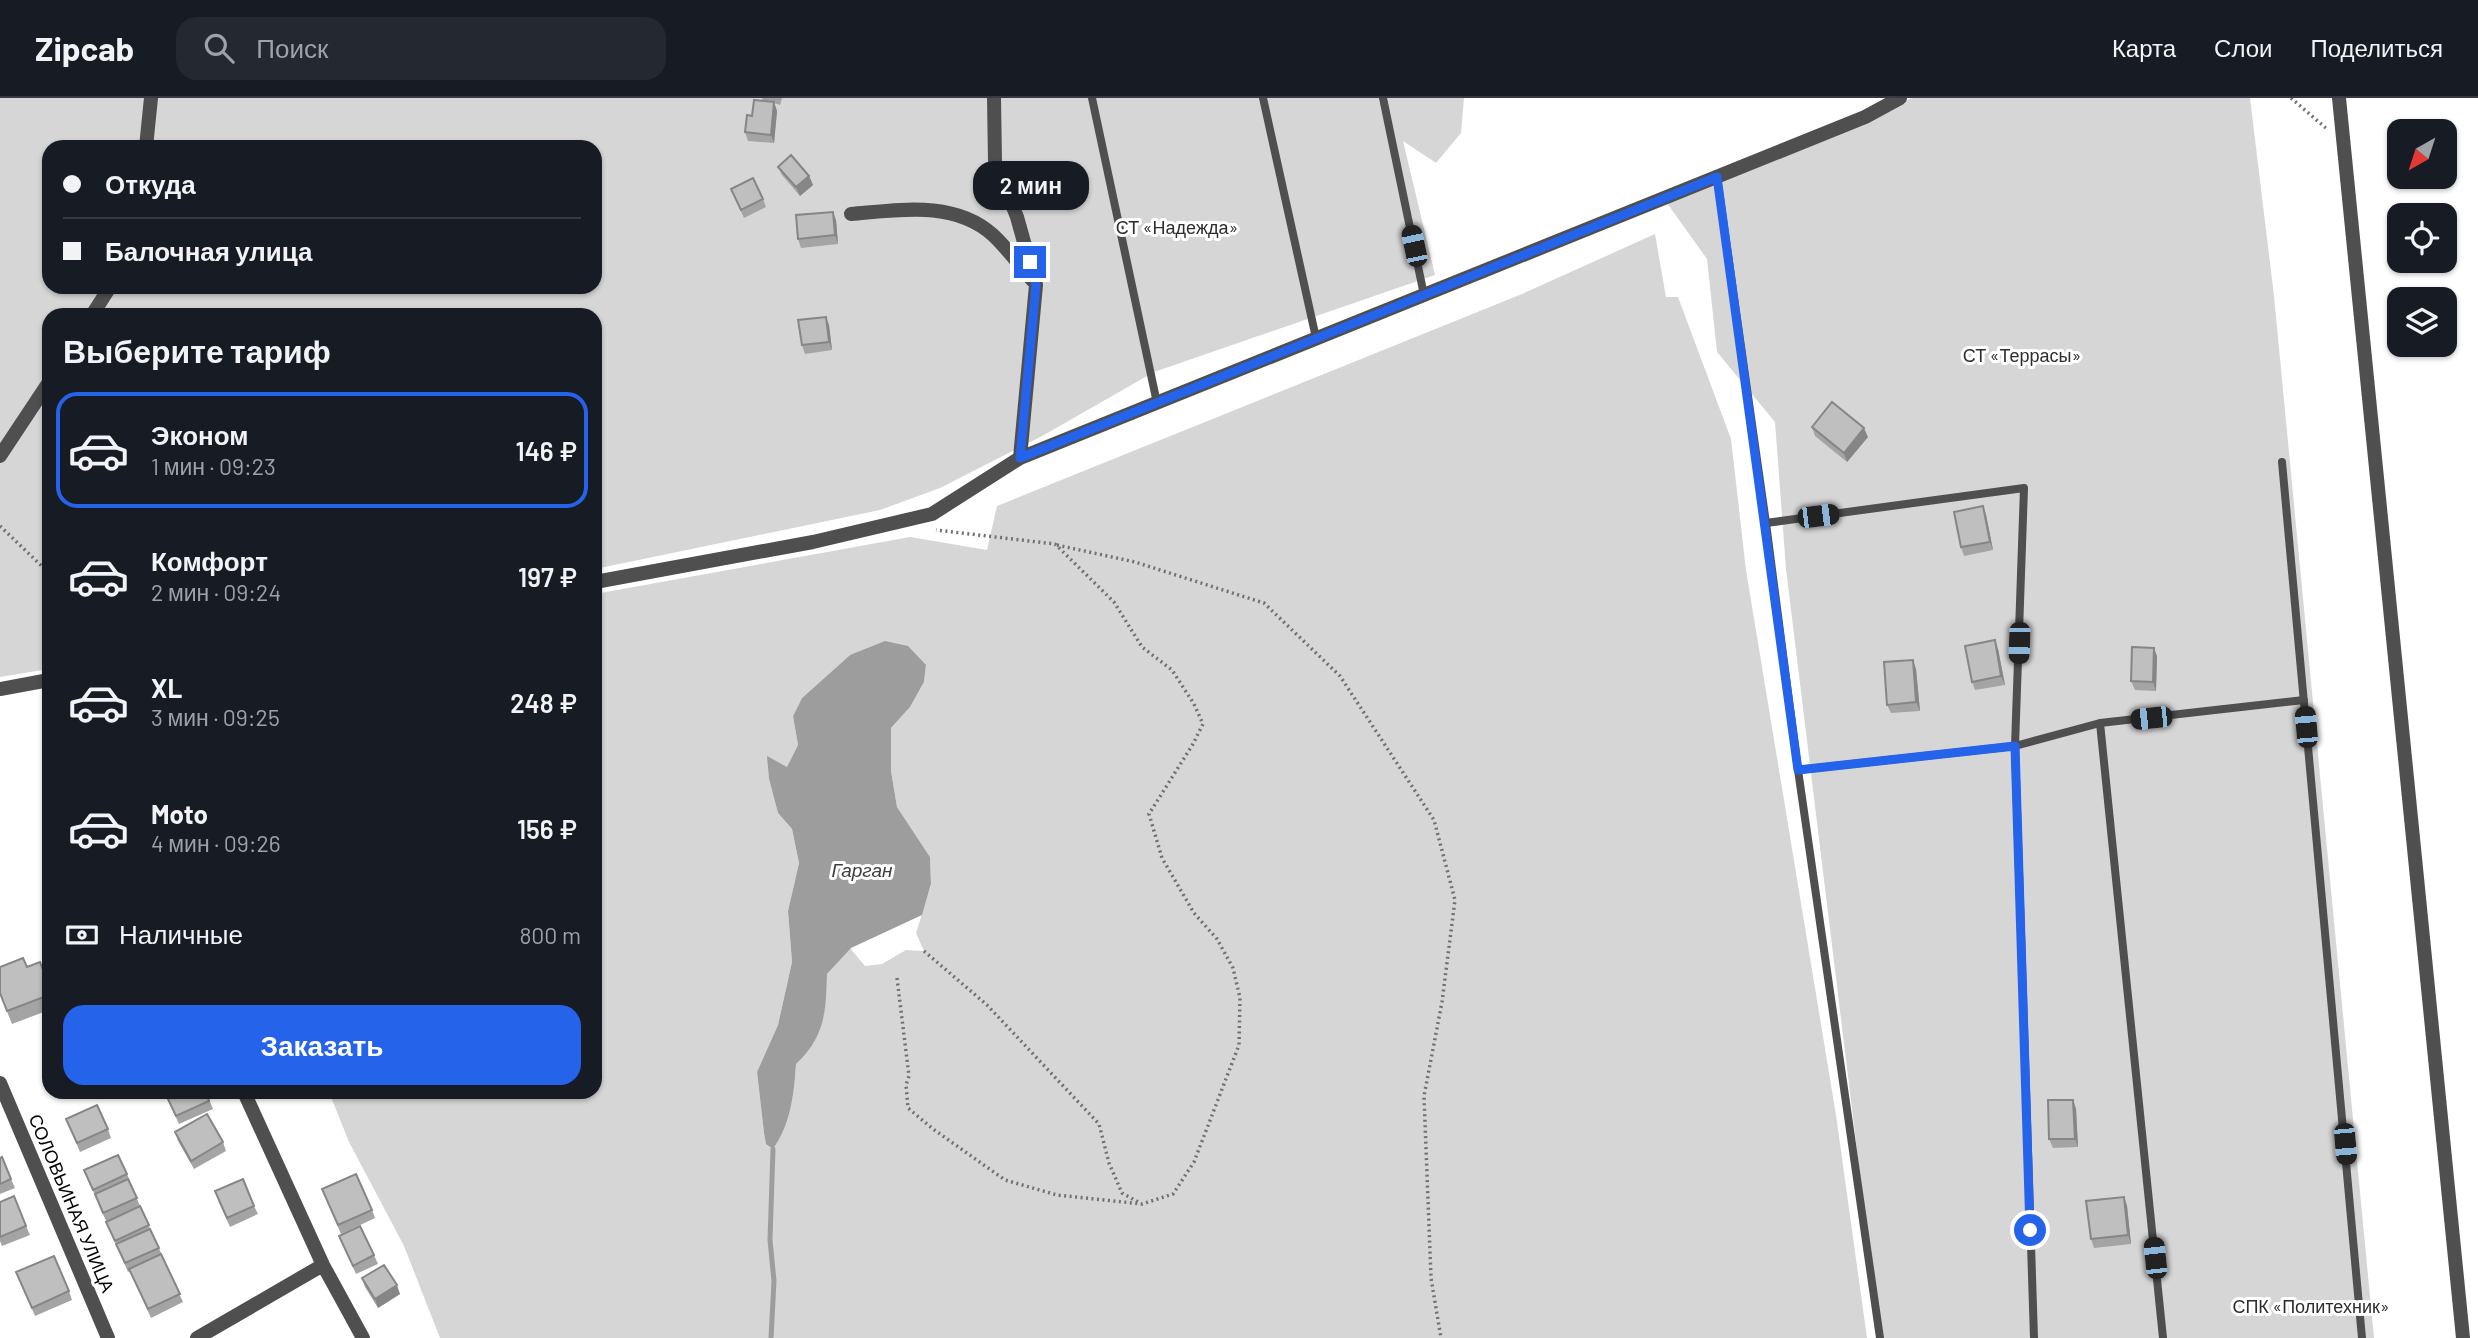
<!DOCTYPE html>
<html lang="ru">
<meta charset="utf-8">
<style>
body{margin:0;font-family:Barlow,sans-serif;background:#242831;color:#f1f3f6;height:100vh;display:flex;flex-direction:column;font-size:26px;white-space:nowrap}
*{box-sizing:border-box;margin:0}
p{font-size:23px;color:#9ea1a6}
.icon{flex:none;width:38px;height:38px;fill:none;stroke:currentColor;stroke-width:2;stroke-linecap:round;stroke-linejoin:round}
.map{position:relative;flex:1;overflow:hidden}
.drawer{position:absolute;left:42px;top:210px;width:560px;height:791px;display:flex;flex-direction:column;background:#171b24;border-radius:21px;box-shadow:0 2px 5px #0004}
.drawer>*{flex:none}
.guide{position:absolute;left:42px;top:42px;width:560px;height:154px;border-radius:21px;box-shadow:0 2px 5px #0004;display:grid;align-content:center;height:154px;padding:0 21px;background:#171b24}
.needle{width:46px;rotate:219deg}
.tools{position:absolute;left:2387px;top:21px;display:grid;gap:14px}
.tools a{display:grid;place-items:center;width:70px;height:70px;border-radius:14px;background:#171b24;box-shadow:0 2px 5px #0004;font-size:35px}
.end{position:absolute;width:32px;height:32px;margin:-16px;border:9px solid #2563eb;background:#fff;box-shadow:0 0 0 4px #fff}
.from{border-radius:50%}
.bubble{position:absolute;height:49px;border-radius:21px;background:#171b24;box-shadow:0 2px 5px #0004;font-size:23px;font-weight:600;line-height:49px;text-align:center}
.car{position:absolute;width:21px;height:42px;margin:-21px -10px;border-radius:9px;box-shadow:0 0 5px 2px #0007;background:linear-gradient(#222 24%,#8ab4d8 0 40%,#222 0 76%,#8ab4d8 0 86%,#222 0)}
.guide b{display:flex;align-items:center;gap:24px;height:66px;font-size:26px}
.guide b+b{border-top:2px solid #363941}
.guide i{width:18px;height:18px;background:#f1f3f6}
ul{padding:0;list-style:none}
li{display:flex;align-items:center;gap:21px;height:116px;margin:0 14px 10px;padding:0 7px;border:4px solid transparent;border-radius:21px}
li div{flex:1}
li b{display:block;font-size:26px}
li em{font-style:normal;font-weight:600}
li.current{border-color:#2563eb}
li>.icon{width:63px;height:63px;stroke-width:1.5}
h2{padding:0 21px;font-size:32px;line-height:84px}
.pay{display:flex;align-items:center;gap:18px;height:77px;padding:0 21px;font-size:26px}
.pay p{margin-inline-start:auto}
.cta{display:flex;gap:14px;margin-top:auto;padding:14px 21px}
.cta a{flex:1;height:80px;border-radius:21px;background:#2563eb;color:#fff;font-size:28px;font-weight:600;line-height:80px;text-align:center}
header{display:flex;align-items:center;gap:42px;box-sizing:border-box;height:98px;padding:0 35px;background:#171b24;border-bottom:2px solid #363941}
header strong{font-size:33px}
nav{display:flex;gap:38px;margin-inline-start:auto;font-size:24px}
.search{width:490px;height:63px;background:#242831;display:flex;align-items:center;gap:18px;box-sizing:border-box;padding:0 24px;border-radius:21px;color:#9ea1a6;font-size:26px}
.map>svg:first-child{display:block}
.green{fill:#d6d6d6;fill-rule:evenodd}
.water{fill:#9d9d9d}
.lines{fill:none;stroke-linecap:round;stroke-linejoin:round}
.stream{stroke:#9d9d9d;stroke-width:5}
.path{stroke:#717171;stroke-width:3.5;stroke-dasharray:2 3.5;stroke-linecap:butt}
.service{stroke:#4f4f4f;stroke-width:8}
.minor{stroke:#4f4f4f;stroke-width:14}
.wall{fill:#a4a4a4}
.shaded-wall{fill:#868686}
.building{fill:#bfbfbf;stroke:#868686;stroke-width:2}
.route{stroke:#2563eb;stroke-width:9}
.labels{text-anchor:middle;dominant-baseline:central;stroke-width:6;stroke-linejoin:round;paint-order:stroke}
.park-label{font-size:18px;fill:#2d2d2d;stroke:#fff}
.street-label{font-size:18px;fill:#000;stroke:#fff}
.water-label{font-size:19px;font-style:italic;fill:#3e3e3e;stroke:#fff}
</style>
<header>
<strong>Zipcab</strong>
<div class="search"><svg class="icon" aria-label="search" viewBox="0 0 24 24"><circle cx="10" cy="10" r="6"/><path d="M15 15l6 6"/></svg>Поиск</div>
<nav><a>Карта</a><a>Слои</a><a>Поделиться</a></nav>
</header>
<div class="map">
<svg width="2478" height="1240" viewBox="0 0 2478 1240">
<rect width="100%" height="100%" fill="#fff"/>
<path class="green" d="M0 0H1464L1461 35 1436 65 1403 43 1435 177 1154 274 1044 337 940 390 880 412 595 471V217H49V571L0 579ZM49 49H595V189H49Z
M1912 0H2250L2274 198 2374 1240H1880L1786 471 1775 324 1717 254 1707 161 1667 105Z
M1655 136 1666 199H1678L1731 341 1746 472 1836 1017 1867 1240H440L404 1148 349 1044 329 994H595V496L910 439 987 452 997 408 1522 196ZM850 557 926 567 924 584 910 609 891 630V673L897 709 930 759 931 787 916 835 924 853 906 852 882 866 865 868 850 850 827 876C826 913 824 940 796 966 794 996 791 1026 773 1051L766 1045 764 1035 757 974 778 927 792 864 788 813 799 765 792 731 778 715 769 681 768 659 787 670 798 647 793 618 802 600Z"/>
<path class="water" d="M885 543 908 548 926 567 924 584 910 609 891 630V673L897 709 930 759 931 786 922 817 851 850 827 876C826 914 825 939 796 966 794 996 791 1026 773 1051L766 1046 764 1035 757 974 778 927 792 864 788 813 799 765 792 731 778 715 769 681 767 658 787 669 798 647 793 618 802 600 850 557Z"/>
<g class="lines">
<path class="stream" d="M771 1240 774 1183 770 1142 773 1051"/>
<path class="path" d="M2291 0 2327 31
M0 428 49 475
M1057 447 1135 464 1264 505 1340 578 1434 722 1455 802 1442 904 1424 998 1431 1180 1441 1240
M924 853 987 907 1099 1026 1109 1065 1122 1095 1140 1105
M897 880 909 978 906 987 908 1010 933 1031 1005 1082 1057 1097 1142 1106 1173 1096 1194 1064 1239 947 1240 900 1233 870 1217 841 1194 815 1162 760 1149 716 1193 646 1203 626 1194 606 1172 572 1142 549 1114 504 1055 446 936 432"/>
<path class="service" d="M1092 0 1157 305
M1263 0 1316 240
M1383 0 1424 197
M1717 79 1766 425 1798 672 1880 1240
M2282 364 2362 1240
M1766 425 2024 390 2015 648 2034 1240
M2100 625 2163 1240
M1798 672 2015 648 2100 625 2304 602"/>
<path class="minor" d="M994 0 995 64 1017 119 1036 187 1020 360
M2339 0 2463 1240
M146 49 151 0
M851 116C899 112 954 102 993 137 1008 151 1020 168 1033 183
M92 217 110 189
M0 358 49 284
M595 484 813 444 932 416 1020 360 1865 19 1900 0
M0 591 49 582
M0 985 108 1240
M244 994 323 1167 363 1240
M197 1240 323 1167"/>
</g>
<path class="wall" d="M762 0H782L780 7 774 5 777 13 774 45 748 43 745 34 763 3Z
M778 69 809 78 813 87 800 98 782 77Z
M731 91 763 101 766 109 744 120Z
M836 122 838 146 801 150 798 141Z
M829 227 832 252 805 256 802 247Z
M1812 329 1868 339 1847 364 1815 338Z
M1983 408 1986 417 1993 452 1964 458 1961 449Z
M1998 551 2005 587 1975 592 1972 584Z
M2157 558 2156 593 2135 592 2131 583Z
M1916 571 1920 613 1891 615 1887 607Z
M27 869 49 888V912L12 926 0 896Z
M164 994H206L213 1011 179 1026Z
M2073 1002 2076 1011 2078 1049 2053 1050 2049 1041Z
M66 1021 108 1031 111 1040 80 1054Z
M175 1034 223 1044 226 1053 194 1071 178 1043Z
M0 1060 11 1081 15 1090 0 1096Z
M84 1072 127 1076 140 1108 183 1204 151 1220 130 1173 128 1174Z
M322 1091 372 1112 375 1120 341 1136Z
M2124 1099 2127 1108 2131 1146 2094 1150 2091 1141Z
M218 1102 254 1108 258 1116 230 1129Z
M0 1104 26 1128 30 1137 2 1148 0 1143Z
M339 1138 374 1157 378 1166 356 1176Z
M16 1174 69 1193 72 1202 35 1218Z
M362 1180 400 1196 378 1210 365 1189Z"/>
<path class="shaded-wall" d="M774 4 777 13 774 45 771 37Z
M809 78 813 87 800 98 796 89Z
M833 114 836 122 838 146 835 137Z
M826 219 829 227 832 252 829 244Z
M1864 330 1868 339 1847 364 1844 355Z
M1983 408 1986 417 1993 452 1990 444Z
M1995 542 1998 551 2005 587 2001 578Z
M2154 550 2157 558 2156 593 2153 584Z
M1913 562 1916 571 1920 613 1916 604Z
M2073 1002 2076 1011 2078 1049 2075 1041Z
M2124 1099 2127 1108 2131 1146 2128 1137Z
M397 1187 400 1196 378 1210 375 1201Z"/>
<path class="building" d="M754 2 774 4 771 37 745 34 747 17 752 18Z
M791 57 809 78 796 89 778 69Z
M753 80 763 101 741 112 731 91Z
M833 114 835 137 798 141 796 117Z
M826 219 829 244 802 247 798 222Z
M1832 304 1864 330 1844 355 1812 329Z
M1983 408 1990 444 1961 449 1954 414Z
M1995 542 2001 578 1972 584 1965 548Z
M2132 549 2154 550 2153 584 2131 583Z
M1913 562 1916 604 1887 607 1884 564Z
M23 860 27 869 40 864 49 888V897L7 913 0 895V869Z
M177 994H206L209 1003 176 1018 167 999Z
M2048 1002H2073L2075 1041H2049Z
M97 1007 108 1031 77 1045 66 1021Z
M207 1016 223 1044 191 1063 175 1034Z
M118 1057 127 1076 93 1092 84 1072Z
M2 1059 11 1081 0 1086V1060Z
M356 1076 372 1112 338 1127 322 1091Z
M128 1081 137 1100 103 1115 95 1096Z
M243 1081 254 1108 227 1120 215 1093Z
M14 1098 26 1128 0 1139V1104Z
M2124 1099 2128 1137 2091 1141 2086 1103Z
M140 1108 149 1127 115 1143 106 1124Z
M360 1128 374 1157 353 1168 339 1138Z
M150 1131 159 1150 125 1165 116 1146Z
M161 1156 180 1196 148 1211 129 1171Z
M54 1158 69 1193 32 1210 16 1174Z
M384 1167 397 1187 375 1201 362 1180Z"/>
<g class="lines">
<path class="route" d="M1030 164 1036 187 1020 360 1717 79 1798 672 2015 648 2030 1132"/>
</g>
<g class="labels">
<g class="park-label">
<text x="1177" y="129">СТ «Надежда»</text>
<text x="2022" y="257">СТ «Террасы»</text>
<text x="2311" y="1208">СПК «Политехник»</text>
</g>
<g class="street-label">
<text transform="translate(72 1105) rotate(67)">СОЛОВЬИНАЯ УЛИЦА</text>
</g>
<g class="water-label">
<text x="862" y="771">Гарган</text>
</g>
</g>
</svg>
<div class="tools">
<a><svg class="needle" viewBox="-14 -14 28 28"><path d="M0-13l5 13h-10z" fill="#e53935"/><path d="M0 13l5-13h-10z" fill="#9ea1a6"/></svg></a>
<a><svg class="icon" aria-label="locate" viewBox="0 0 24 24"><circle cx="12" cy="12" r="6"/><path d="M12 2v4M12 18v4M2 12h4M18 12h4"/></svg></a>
<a><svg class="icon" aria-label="layers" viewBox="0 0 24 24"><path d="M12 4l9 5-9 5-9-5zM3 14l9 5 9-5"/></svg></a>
</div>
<i class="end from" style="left:2030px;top:1132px"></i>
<i class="end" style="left:1030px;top:164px"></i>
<div class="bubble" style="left:973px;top:63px;width:116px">2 мин</div>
<i class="car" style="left:1414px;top:148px;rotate:348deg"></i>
<i class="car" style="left:1818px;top:418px;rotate:83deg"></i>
<i class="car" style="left:2019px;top:545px;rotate:182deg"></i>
<i class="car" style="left:2151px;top:620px;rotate:264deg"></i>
<i class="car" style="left:2306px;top:629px;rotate:355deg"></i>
<i class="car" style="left:2345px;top:1046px;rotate:175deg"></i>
<i class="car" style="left:2155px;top:1160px;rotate:354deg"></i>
<div class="guide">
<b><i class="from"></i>Откуда</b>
<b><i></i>Балочная улица</b>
</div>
<section class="drawer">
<h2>Выберите тариф</h2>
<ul>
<li class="current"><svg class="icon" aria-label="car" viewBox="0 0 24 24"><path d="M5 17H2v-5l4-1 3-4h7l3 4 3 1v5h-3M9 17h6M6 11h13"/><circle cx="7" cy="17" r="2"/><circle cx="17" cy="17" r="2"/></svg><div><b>Эконом</b><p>1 мин · 09:23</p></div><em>146 ₽</em></li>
<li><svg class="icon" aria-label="car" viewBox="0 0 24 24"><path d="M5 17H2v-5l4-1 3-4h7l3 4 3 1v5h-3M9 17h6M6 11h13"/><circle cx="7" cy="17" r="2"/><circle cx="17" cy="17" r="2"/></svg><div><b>Комфорт</b><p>2 мин · 09:24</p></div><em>197 ₽</em></li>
<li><svg class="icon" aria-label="car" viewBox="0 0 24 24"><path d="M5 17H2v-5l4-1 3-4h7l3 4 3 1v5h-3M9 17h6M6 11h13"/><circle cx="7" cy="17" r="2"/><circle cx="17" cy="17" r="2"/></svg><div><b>XL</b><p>3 мин · 09:25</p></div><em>248 ₽</em></li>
<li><svg class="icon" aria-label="car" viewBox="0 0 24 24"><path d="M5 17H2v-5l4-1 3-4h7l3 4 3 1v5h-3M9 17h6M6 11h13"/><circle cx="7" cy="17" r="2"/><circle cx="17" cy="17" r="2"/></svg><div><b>Moto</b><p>4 мин · 09:26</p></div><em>156 ₽</em></li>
</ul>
<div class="pay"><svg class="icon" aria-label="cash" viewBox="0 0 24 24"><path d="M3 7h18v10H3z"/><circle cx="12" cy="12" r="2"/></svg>Наличные<p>800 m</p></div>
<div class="cta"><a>Заказать</a></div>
</section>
</div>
